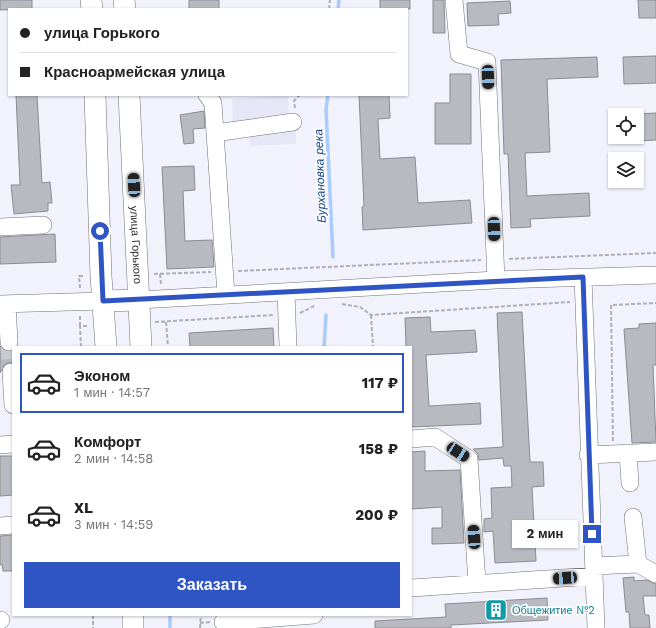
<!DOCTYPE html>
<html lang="ru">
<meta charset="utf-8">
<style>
body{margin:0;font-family:"Work Sans",sans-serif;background:#f2f2f2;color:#222;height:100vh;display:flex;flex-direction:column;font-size:15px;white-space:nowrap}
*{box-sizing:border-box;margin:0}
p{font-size:13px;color:#767676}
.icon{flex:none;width:22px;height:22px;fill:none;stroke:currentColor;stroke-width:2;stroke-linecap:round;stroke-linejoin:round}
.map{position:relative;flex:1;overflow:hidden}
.side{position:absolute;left:12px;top:346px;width:400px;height:270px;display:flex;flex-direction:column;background:#fff;border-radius:0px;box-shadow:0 1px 3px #0004}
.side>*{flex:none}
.guide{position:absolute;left:8px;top:8px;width:400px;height:88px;border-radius:0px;box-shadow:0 1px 3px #0004;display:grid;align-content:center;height:88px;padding:0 12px;background:#fff}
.tools{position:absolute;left:608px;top:108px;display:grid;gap:8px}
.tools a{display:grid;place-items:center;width:36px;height:36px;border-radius:0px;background:#fff;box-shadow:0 1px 3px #0004;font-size:20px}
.end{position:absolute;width:18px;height:18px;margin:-9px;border:5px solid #2f55c5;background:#fff;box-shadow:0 0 0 2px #fff}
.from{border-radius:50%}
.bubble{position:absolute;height:28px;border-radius:0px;background:#fff;box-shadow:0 1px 3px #0004;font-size:13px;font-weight:700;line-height:28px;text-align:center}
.car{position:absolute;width:12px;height:24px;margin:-12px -6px;border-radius:5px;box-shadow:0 0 3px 1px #0007;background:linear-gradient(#222 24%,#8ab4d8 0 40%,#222 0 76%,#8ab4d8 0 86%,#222 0)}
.guide b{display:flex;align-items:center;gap:14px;height:38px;font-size:15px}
.guide b+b{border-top:1px solid #e0e0e0}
.guide i{width:10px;height:10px;background:#222}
ul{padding:7px 0 0;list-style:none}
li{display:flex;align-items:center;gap:12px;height:60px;margin:0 8px 6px;padding:0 4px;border:2px solid transparent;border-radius:0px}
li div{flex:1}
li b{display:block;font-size:15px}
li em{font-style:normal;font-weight:700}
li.active{border-color:#2f55c5}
li>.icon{width:36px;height:36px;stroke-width:1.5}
.button{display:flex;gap:8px;margin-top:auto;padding:8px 12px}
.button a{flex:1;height:46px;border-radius:0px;background:#2f55c5;color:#fff;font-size:16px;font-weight:700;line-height:46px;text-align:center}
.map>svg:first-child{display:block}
.built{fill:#e7e6f7}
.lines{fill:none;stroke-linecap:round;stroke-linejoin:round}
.stream{stroke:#aaccfd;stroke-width:3.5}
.building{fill:#b9b9c2;stroke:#8c8b94}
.minor-tunnel{stroke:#cbcbd3;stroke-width:17;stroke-dasharray:17 8;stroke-linecap:butt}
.minor-casing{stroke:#717179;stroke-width:18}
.major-casing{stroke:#717179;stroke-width:22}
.path{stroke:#afafb6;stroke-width:2;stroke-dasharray:4 2;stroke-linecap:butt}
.minor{stroke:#fff;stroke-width:17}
.major{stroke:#fff;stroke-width:21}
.route{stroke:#2f55c5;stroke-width:5}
.labels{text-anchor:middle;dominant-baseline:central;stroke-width:3.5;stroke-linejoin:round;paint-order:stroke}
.street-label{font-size:11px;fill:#2e2e31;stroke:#fff}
.culture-label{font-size:11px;fill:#0d838f;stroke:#fff;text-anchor:start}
.water-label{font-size:12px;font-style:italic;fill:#12448a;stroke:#fff}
</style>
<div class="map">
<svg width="656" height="628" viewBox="0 0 656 628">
<rect width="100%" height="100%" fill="#f2f2fc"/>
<path class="built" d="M288 95 289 118 233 122 232 99Z
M296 129V144L250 146 249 132Z"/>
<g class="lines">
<path class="stream" d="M338 9 339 0
M328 95 326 109 333 257
M324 347 326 315
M170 615V628"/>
</g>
<path class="building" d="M0 0H32V9L0 10Z
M189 0H219V9H189Z
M380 0H410V9H380Z
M433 0H444L445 33H433Z
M638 0H656V18H639Z
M510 1 511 13 498 14 499 25 468 26 467 3Z
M656 56V83L624 84 623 57Z
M597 57 598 77 547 79 550 152 525 153 527 196 589 193 590 216 530 219 531 227 511 228 508 154H504L501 60Z
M450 74H471V144H435V103H450Z
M16 95H37L42 183 50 182 52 203H48V211L14 214 11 185H20Z
M359 95H389L390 118 378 119 380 159 415 157 418 203 470 200 472 223 363 230 362 207 364 206Z
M204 111 205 128 193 129 194 143 184 144 180 115Z
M656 113V140L637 141V114Z
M194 166 195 190 183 191 185 241 212 240 214 267 167 269 162 167Z
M55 234 56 262 0 264V237Z
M522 312 530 462H543L544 486 532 487 536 561 495 563 493 531 484 532V519L492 518 491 488 512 487 511 466H504L503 458 479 460 478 454 473 449 503 447 497 313Z
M430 317 431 332 475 330 477 352 426 355 429 406 480 403 481 424 411 427V347H406L405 318Z
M656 323V365H653L656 442 632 443 624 329 639 328V324Z
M273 328 274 347H190L189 333Z
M0 346 5 351H13V362L5 364 0 373Z
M425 451V471L460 470 464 543 432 544V528H442V507L411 509V452Z
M0 456H13V495L0 496Z
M13 535V571H3L2 564 0 565V536Z
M634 577V581L647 580 656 584V596H643L645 615H649L650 628H630L629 612H626L623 578Z
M547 598 548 620 451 625V628H375V621L446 617 445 604Z"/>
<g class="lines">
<path class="minor-tunnel" d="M9 342 11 372"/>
<g class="minor-casing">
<path id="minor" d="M454 0 459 54 487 62 496 280
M207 95 213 103 226 295
M215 133 293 122
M0 227 43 225
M583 277 596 628
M286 292 288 347
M139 300 496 280 656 275
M0 304 103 301
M7 304 9 342
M11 372 13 405
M411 439 435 437 469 459 477 583
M0 445 13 444
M628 453 630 483
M588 455 656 452
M633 517 638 564
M0 526 13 525
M594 566 638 564 656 574
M411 588 594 576
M0 620H1
M223 622 314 615"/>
</g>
<g class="major-casing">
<g id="major">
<path d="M91 0 92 9"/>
<path d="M124 0 125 9"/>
<path d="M95 95 101 276 106 347"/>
<path id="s1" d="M129 95 141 347"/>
<path d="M103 301 139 300"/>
<path d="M133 615V628"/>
</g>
</g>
<path class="path" d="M329 9 330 0
M295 108 294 101 300 95
M509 259 656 253
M238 271 481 260
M154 274 211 272
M160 274 161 285
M80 288 79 276H85
M342 304 360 307 371 315 570 302
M300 313 316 305
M371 315 373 347
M155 322 274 315
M166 322 168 347
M80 326V316
M81 347 80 326H89
M613 441 611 305 656 303
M93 615V628
M200 623 210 622
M200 628 201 615"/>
<use href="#minor" class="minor"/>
<use href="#major" class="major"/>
</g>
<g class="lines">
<path class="route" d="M100 231 103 301 583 277 592 534"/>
</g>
<defs>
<g id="building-square" transform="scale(1.15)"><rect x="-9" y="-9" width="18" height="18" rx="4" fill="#0f9aa8" stroke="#fff"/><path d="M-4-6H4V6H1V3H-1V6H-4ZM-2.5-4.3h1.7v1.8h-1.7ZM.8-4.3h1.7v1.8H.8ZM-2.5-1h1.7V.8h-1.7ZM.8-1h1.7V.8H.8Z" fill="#fff"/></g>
</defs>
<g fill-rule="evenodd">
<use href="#building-square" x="496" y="610"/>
</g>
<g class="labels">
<g class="street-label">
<text stroke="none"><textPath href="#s1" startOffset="150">улица Горького</textPath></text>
</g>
<g class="culture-label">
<text x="512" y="610">Общежитие №2</text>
</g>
<g class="water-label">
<text transform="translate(320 176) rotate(-92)">Бурхановка река</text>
</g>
</g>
</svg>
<div class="tools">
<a><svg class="icon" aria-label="locate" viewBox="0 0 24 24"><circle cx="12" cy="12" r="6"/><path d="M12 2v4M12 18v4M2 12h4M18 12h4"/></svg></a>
<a><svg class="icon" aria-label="layers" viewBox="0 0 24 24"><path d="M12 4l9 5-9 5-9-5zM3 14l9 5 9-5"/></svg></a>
</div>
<i class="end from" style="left:100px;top:231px"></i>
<i class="end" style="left:592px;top:534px"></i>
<div class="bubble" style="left:512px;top:520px;width:66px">2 мин</div>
<i class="car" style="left:488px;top:77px;rotate:178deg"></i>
<i class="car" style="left:134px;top:185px;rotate:357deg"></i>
<i class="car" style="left:494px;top:229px;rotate:178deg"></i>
<i class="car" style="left:458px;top:452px;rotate:123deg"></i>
<i class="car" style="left:474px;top:537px;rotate:356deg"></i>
<i class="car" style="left:565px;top:578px;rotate:266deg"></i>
<div class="guide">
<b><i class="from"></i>улица Горького</b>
<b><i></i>Красноармейская улица</b>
</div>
<section class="side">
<ul>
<li class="active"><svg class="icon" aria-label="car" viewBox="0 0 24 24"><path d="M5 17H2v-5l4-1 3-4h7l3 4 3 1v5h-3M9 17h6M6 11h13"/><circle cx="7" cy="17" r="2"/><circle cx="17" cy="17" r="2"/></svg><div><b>Эконом</b><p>1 мин · 14:57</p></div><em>117 ₽</em></li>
<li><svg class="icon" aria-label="car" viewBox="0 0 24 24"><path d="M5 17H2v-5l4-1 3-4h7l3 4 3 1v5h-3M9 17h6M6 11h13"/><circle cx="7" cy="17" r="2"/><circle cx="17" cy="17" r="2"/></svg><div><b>Комфорт</b><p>2 мин · 14:58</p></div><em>158 ₽</em></li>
<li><svg class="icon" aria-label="car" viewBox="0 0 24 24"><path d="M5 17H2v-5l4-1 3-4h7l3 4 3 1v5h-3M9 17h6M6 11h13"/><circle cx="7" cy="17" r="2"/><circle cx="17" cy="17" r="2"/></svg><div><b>XL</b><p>3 мин · 14:59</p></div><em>200 ₽</em></li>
</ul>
<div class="button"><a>Заказать</a></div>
</section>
</div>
